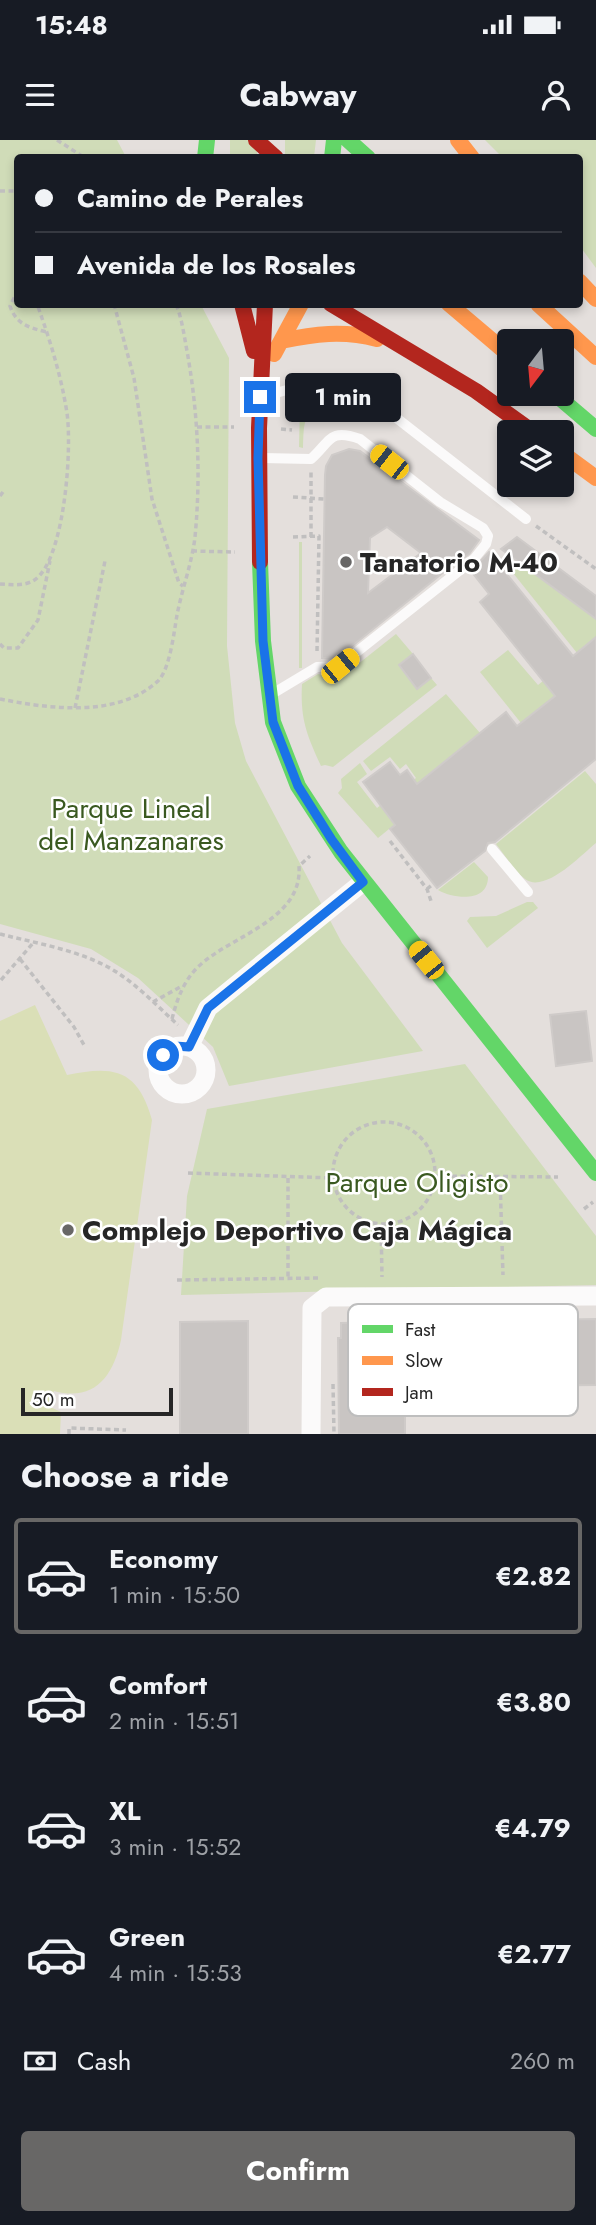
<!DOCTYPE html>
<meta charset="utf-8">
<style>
body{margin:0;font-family:Jost,sans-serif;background:#20242c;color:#f1f3f6;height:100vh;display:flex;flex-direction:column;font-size:26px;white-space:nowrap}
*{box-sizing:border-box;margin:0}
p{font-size:23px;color:#9ea1a6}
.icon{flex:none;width:38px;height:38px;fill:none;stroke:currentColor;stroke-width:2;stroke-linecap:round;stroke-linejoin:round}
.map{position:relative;height:1294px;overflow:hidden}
.panel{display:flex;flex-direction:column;background:#171b24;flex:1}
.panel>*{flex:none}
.banner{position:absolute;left:14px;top:14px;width:569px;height:154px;border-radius:7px;box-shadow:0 4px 10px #0003;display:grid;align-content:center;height:154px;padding:0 21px;background:#171b24}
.needle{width:46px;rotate:196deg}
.controls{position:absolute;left:497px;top:189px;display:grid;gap:14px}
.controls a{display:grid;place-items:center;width:77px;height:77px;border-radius:7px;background:#171b24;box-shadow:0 4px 10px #0003;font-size:35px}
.scale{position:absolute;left:21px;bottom:18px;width:152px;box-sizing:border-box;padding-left:7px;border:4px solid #262626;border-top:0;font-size:19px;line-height:24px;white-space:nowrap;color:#262626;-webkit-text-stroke:5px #fff;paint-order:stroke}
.end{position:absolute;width:32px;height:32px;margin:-16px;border:9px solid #1a73e8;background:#fff;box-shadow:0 0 0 4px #fff}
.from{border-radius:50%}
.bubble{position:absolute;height:49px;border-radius:7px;background:#171b24;box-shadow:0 4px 10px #0003;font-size:23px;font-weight:700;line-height:49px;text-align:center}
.car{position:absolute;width:21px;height:42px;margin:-21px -10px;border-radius:9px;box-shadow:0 0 5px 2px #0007;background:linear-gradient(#f5c518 24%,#345 0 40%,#f5c518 0 76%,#345 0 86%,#f5c518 0)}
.banner b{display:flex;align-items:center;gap:24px;height:66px;font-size:26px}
.banner b+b{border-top:2px solid #363941}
.banner i{width:18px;height:18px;background:#f1f3f6}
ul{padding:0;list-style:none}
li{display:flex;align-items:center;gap:21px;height:116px;margin:0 14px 10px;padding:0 7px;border:4px solid transparent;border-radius:7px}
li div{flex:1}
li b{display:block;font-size:26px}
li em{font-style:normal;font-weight:700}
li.selected{border-color:#686766}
li>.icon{width:63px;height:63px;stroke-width:1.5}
h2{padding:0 21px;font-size:32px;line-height:84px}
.pay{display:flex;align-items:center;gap:18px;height:77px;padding:0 21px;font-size:26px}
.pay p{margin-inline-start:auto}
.action{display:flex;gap:14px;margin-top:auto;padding:14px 21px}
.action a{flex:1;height:80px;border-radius:7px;background:#686766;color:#fff;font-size:28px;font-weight:700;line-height:80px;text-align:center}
.status{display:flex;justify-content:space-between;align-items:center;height:49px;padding:0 35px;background:#171b24;direction:ltr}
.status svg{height:19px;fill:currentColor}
header{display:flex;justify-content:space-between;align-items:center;height:91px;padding:0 21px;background:#171b24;font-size:32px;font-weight:700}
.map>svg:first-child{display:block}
.green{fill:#d0dcb8}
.pitch{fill:#dadfb7}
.building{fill:#c9c5c3;stroke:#cfcbc9;stroke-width:2;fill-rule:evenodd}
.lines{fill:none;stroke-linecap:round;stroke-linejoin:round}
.path{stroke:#c0bfbf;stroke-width:3.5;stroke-dasharray:5 3.5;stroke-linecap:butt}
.lane{stroke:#fbfafa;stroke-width:10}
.street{stroke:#fbfafa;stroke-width:19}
.fast{stroke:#63d668;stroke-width:16}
.slow{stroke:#ff974d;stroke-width:16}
.jam{stroke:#b3261e;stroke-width:16}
.route{stroke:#1a73e8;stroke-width:9}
.poi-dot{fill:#686766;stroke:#fff;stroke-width:2.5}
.labels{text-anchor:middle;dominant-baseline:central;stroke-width:5;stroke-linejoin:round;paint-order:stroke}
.poi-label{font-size:28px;font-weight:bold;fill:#262626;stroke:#fff;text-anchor:start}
.park-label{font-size:28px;fill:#3a5920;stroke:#fff}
.key{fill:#fff;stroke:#bebebe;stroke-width:2}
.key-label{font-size:19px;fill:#262626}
</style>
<div class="status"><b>15:48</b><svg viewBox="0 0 49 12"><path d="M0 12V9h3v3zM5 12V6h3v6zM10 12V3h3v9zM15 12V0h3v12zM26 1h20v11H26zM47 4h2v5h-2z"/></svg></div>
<header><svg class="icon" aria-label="menu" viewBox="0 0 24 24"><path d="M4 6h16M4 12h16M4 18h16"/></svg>Cabway<svg class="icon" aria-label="person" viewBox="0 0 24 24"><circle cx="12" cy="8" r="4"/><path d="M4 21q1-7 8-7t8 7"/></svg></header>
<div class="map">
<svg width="596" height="1294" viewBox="0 0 596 1294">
<rect width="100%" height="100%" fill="#e4dfdc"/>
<path class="green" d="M0 0H117L126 17 18 18V164L201 165 229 218 227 506 235 583 246 621 342 803 423 911 229 946 213 907 138 838 91 809 0 784Z
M230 0H257V17L230 18Z
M285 0H316L314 17 285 18Z
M485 0H596V128L579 105V18L502 17Z
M300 262 322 263C302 275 304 286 303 308L299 307Z
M299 402H302V528H299Z
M517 421 589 474 596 465V523L521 583 480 532 508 510 538 545 577 513 509 428Z
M396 494 413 514 399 526 417 548 431 538 437 545 333 627 325 625 321 626C307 595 300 579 302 544L318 534 339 539Z
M446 554 480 593 426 636 437 650 378 698 338 653 342 648 341 639 360 623 367 634 357 642 377 668 416 638 406 624 400 629 390 617 371 631 363 621Z
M585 631 596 644V703C581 715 545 754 525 739 514 731 505 715 496 704Z
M474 722 488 737C488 763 454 759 438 750Z
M527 762H533L538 768 487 808 467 781 470 777 496 776Z
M465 924 596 1096V1145L181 1155 187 1056 207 969Z"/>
<path class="pitch" d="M35 865 67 935C115 925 138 930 152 980L121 1200C113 1237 94 1262 54 1251L48 1266 61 1272 60 1294H0V881Z"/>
<path class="building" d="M349 309 360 311 479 400 469 414 462 419 458 414 445 431 336 519 322 518 325 335 326 326 332 315ZM387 387 421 413 368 453 370 398Z
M517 397 596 456V479L501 409Z
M489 412 573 516 596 497V619L495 702 488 703 485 711 437 748 390 689 395 685 363 642 390 622 400 635 407 630 417 644 506 572 517 586 555 556 480 462 489 454 471 431Z
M413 514 431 538 417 549 399 525Z
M586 871 592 921 556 926 550 875Z
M596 1179V1245L405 1247V1294H339L338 1198H341V1183Z
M248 1181V1294H180V1182Z"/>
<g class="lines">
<path class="path" d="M57 0 85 18
M0 51H18
M18 150 10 166C16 184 29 188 47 192
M114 164 134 238 152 359 179 443 183 446
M197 287H234
M281 289 292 290
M0 356 3 352
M293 357 324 359
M536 386 596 429
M293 397 319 396 317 512
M311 397V332
M192 411 235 412
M0 444C14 445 30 447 40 435 65 407 72 309 67 273 61 235 50 200 37 164
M0 504 4 508H18L38 480 50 421
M0 559C50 569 118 578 158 541 170 529 174 492 177 475 182 449 192 423 195 397 201 335 198 272 187 211 184 195 182 179 176 164
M75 568 105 421
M390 701 427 749 431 761
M427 749 433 744
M0 794C35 803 73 809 106 826 133 840 156 865 178 885
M20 819 74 887 84 905
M1 840 34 802
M153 862 182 846
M172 879C177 859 184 840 199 826 232 795 303 780 299 726L310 716
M333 1033a51 51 0 1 1 102 0a51 51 0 1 1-102 0Z
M188 1033 333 1038
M435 1036 558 1037
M288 1038V1139
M500 1038 503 1135
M584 1069 593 1062
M381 1084 382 1137
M177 1140 319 1138
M333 1244 334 1294
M69 1294V1288L126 1290"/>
<path class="lane" d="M265 256 294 248 318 246 376 262 526 379
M262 318 311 319C331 301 329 288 360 299L440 362 483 388 488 396 486 404 474 419 339 526 317 527 272 554
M492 709 528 752"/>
<path class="street" d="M158 930a24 24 0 1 1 48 0a24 24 0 1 1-48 0Z
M189 907 208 868 363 742
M311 1294 312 1168 326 1157 596 1156"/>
<path class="fast" d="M348 0 368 18
M205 18 207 0
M332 18 334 0
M555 254 596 289
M260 422 263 501 273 582 298 646 341 712 596 1033"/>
<path class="slow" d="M458 0 472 18
M579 141 596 159
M449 164 509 215
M538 164 596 217
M281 201C314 194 343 190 377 199
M274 214 301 164
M562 313 596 338"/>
<path class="jam" d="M256 0 276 18
M242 164 254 211
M331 164 476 251 533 292
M260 422 259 288 265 164"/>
</g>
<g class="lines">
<path class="route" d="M163 915 175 906 189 907 208 868 363 742 332 700 298 646 273 582 263 501 258 318 260 257"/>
</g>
<g class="poi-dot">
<circle cx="346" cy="422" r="7"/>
<circle cx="68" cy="1090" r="7"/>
</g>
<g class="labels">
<g class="poi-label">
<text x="360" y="422">Tanatorio M-40</text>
<text x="82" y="1090">Complejo Deportivo Caja Mágica</text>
</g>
<g class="park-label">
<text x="131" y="668">Parque Lineal<tspan x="131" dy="32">del Manzanares</tspan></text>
<text x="417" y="1042">Parque Oligisto</text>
</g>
</g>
<rect x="348" y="1164" width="230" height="112" rx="10" class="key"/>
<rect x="362" y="1185" width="31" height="8" fill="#63d668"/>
<rect x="362" y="1216" width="31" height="9" fill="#ff974d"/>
<rect x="362" y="1248" width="31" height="8" fill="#b3261e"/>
<g class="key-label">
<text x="405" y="1196">Fast</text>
<text x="405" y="1227">Slow</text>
<text x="405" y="1259">Jam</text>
</g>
</svg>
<div class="controls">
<a><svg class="needle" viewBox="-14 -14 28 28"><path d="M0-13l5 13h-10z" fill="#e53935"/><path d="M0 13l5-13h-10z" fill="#9ea1a6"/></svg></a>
<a><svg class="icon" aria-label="layers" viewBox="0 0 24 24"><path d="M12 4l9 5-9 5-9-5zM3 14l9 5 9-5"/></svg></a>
</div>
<div class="scale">50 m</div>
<i class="end from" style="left:163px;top:915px"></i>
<i class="end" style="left:260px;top:257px"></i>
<div class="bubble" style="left:285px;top:233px;width:116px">1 min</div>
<i class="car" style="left:389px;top:322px;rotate:308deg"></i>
<i class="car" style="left:340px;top:526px;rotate:51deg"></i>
<i class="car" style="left:426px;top:820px;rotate:321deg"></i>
<div class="banner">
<b><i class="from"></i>Camino de Perales</b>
<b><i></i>Avenida de los Rosales</b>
</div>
</div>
<section class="panel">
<h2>Choose a ride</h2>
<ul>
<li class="selected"><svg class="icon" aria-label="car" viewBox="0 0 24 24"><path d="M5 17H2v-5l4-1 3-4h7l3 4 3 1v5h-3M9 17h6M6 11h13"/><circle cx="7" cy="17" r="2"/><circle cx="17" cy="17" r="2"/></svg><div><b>Economy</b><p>1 min · 15:50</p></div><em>€2.82</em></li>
<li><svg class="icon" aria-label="car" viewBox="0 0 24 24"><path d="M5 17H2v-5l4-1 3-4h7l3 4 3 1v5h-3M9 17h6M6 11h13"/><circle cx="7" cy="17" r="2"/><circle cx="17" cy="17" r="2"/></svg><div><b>Comfort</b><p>2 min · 15:51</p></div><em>€3.80</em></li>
<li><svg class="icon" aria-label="car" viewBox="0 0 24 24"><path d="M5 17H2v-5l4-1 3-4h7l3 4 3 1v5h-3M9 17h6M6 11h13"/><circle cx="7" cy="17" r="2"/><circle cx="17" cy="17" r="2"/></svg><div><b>XL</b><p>3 min · 15:52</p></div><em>€4.79</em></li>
<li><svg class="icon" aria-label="car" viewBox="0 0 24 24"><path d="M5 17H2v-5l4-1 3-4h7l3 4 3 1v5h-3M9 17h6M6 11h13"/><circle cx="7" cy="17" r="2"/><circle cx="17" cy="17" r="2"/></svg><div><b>Green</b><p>4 min · 15:53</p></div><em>€2.77</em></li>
</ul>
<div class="pay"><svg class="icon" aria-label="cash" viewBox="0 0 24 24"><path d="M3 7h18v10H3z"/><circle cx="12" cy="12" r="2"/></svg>Cash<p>260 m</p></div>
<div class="action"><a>Confirm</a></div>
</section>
